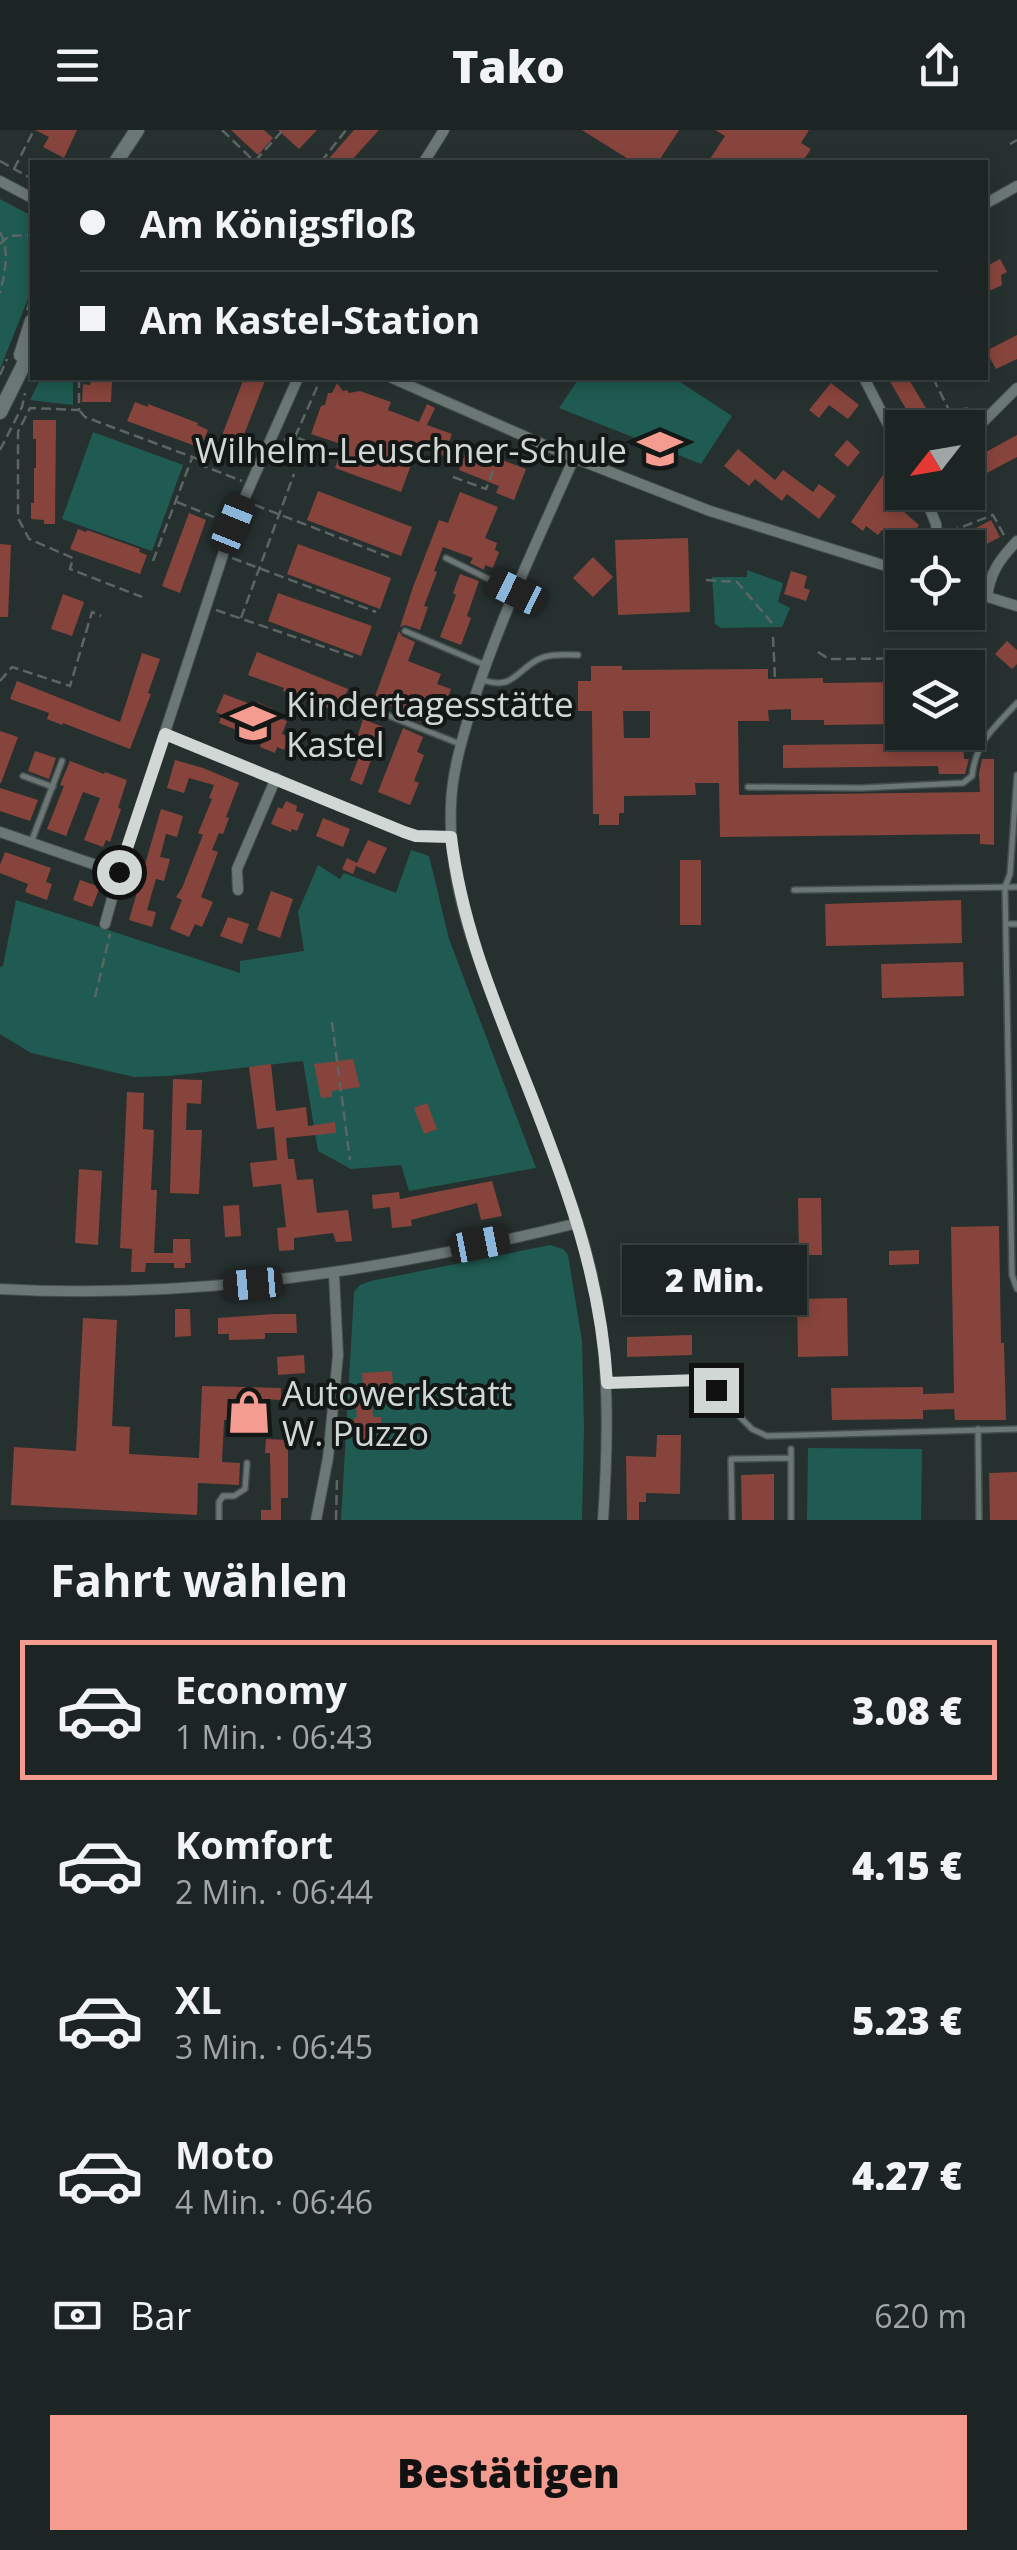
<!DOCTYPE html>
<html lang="de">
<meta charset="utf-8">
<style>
body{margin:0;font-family:"Open Sans",sans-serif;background:#293130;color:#f1f3f6;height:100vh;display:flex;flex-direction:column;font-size:38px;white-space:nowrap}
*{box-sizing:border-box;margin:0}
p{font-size:32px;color:#a0a5a6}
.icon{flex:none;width:55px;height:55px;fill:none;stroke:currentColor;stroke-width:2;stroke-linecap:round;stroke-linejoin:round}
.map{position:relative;height:1390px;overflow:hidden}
.details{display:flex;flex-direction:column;background:#1c2523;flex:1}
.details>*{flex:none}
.hud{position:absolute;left:30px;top:30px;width:958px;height:220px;border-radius:0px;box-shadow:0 5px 15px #0003,0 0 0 2px #3a4241;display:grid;align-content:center;height:220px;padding:0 50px;background:#1c2523}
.needle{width:65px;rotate:239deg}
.controls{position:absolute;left:885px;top:280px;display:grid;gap:20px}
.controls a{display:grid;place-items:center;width:100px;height:100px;border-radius:0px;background:#1c2523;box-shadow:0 5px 15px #0003,0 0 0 2px #3a4241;font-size:50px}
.end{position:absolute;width:45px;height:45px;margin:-22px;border:12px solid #d0d7d5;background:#111;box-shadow:0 0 0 5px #111}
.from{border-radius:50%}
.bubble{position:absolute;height:70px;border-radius:0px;background:#1c2523;box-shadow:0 5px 15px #0003,0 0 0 2px #3a4241;font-size:32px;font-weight:800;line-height:70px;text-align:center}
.car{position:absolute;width:30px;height:60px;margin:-30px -15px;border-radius:12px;box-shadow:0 0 8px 2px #0007;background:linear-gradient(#222 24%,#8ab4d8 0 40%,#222 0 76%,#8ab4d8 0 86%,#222 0)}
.hud b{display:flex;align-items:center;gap:35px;height:95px;font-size:38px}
.hud b+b{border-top:2px solid #3a4241}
.hud i{width:25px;height:25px;background:#f1f3f6}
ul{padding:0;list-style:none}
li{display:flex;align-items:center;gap:30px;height:140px;margin:0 20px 15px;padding:0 30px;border:5px solid transparent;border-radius:0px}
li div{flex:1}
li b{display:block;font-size:38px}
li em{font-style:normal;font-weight:800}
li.active{border-color:#f59c91}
li>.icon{width:90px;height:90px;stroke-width:1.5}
h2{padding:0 50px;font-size:45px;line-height:120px}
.pay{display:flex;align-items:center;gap:25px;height:110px;padding:0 50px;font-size:38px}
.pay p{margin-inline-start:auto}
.button{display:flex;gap:20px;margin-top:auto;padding:20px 50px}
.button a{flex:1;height:115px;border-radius:0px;background:#f59c91;color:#111;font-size:40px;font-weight:800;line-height:115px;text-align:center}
header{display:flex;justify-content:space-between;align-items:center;height:130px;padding:0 50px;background:#1c2523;font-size:45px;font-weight:800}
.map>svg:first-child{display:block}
.green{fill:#1f5b52}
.building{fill:#87443c;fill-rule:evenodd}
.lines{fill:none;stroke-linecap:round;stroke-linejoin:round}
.service-casing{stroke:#454e4c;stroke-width:8}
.minor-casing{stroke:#454e4c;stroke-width:12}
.tertiary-casing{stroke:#454e4c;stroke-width:16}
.path{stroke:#5b6563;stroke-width:2.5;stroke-dasharray:10 5;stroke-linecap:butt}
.service{stroke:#6a7774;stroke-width:5}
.minor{stroke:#6a7774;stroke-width:10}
.tertiary{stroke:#6a7774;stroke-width:14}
.route{stroke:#d0d7d5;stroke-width:12}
.labels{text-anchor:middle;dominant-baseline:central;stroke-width:8;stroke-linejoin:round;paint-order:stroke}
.poi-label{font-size:35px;fill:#d0d7d5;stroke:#131817;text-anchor:start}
</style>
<header><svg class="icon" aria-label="menu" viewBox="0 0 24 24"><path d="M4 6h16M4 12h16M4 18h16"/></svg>Tako<svg class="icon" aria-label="share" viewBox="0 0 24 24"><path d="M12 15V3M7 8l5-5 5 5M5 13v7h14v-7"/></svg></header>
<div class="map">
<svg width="1017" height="1390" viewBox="0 0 1017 1390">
<rect width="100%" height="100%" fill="#26312f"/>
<path class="green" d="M0 69 32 86V159L0 239Z
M41 248H73V275L30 270Z
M579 248H674L732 286 701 334 559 278Z
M93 302 183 335 152 421 62 389Z
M747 440 783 453 778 472 790 478 782 497 721 498 715 494 712 447H747Z
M411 720 429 726 449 809 536 1038 409 1061 401 1035 351 1039 318 1021 303 931 169 946 134 947 31 923 0 904V837L3 836 16 770 240 843V831L304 821 298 782 318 735 340 749 344 743 396 763Z
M550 1115 563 1119 568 1125 582 1211 584 1300 582 1390H341L354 1162 360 1155 371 1151Z
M808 1318 922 1319 921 1390H807Z"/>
<path class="building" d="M35 0H77L64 28 43 17 49 7Z
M231 0H264L273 8 258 25Z
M278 0H317L299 19Z
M354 0H379L350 32H326Z
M582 0H679L658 32H633Z
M715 0H809L801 13 811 19 802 32H708L725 6Z
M1000 129 1007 142 1001 145 1002 155 985 163V137Z
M1017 205V229L996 239 986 221Z
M91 248H112L111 272H82L83 254 90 255Z
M244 248H266L240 315 221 308Z
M888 248H908L933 290 931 291 934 298H917Z
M337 253 343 261 347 260 349 263 360 261 391 272 388 280 419 292 427 274 435 278 427 295 452 304 444 326 418 316 401 362 335 338 344 315 311 304 321 276 325 275 328 263H332Z
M831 253 859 275 848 289 829 275 819 288 809 280Z
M135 272 148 277V274L198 293 197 295 208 300 201 318 127 291Z
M33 290H56L55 394H44V390L31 389V373H34V338H36V309H33Z
M1017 305V327L985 344 975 328Z
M847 310 860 322 848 337 834 325Z
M468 317 526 339 514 370 496 363 499 356 459 340Z
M738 319 775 350 783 340 813 362 819 354 836 366 819 389 787 364 782 371 755 349 749 356 724 336Z
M885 342 896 351 889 359 909 374 903 381 919 395 904 416 882 400 878 405 866 396 863 401 851 392Z
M318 361 412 397 401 426 307 390Z
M460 362 498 377 485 408 497 413 495 420 499 422 493 438 485 435 484 440 470 433 473 428 443 417 434 441 437 442 424 476 428 477 420 500 405 495 400 497 413 457 439 390 448 393Z
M189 383 206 390 180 463 162 456Z
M991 390 1000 407 972 422 963 405Z
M78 399 86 402 87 400 140 419 139 422 147 425 140 444 70 419Z
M688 408 690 482 618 485 615 410Z
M0 414 11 415 8 487H0Z
M298 414 391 448 380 479 287 444Z
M593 427 613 447 593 467 573 448Z
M791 441 807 446 804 458 810 460 806 471 784 464Z
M460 444 479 451 467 486 471 488 461 515 440 507 456 465 453 463Z
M278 463 372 496 361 526 268 491Z
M63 464 84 472 72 506 51 499Z
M399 501 402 506 415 512 408 531 441 544 437 554 451 559 442 583 427 577 421 592 407 586V582L374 569Z
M1007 511 1017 520V534L1012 539 995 524Z
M257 522 348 559 338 582 283 561 284 558 248 545Z
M142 523 160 529 148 563 151 564 130 619 63 593 62 595 47 589 49 583 10 569 17 551 120 592Z
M591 536H622V540L768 539V549L823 548V553L902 552V594L824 595V590H791V579L768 580 769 591H738L739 665 980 662 979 644 982 629H994V715L980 714V704L720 707 719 653H695L696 665 624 666V683H619V695H599V684H593L592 581H578V551H591ZM623 581H650V608H624Z
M224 564 256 576 257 572 273 579 271 585 287 591 282 604 289 607 284 620 277 617 275 623 260 617 262 610 219 593 222 585 216 582Z
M363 589 383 597 362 655 350 650 363 617 355 614Z
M403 598 423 607 417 622 424 625 414 651 419 653 410 675 378 662Z
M0 601 18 607 1 653H0Z
M963 613 964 629H969L965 644H939L938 636 783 638V615Z
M35 621 56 628 49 649 28 641Z
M175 630 203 638 239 653 226 687 229 688 223 704 219 703 212 720 218 722 201 767 213 772 202 797 195 794 189 807 170 799 182 770 176 767 182 758 203 705 198 703 212 669 209 668 214 655 189 648 184 663 167 658Z
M70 631 104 644 105 642 127 650 118 678 121 679 110 712 106 710 103 717 84 710 100 668 83 662 66 706 47 699 64 656 60 655Z
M0 658 38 670 30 691 0 681Z
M286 671 297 676 296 681 304 684 297 701 292 699 291 702 271 694 278 677 282 679Z
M161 679 183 686 177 707 166 704 160 727 170 729 164 751 156 749 147 780 156 782 152 797 129 790Z
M323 688 350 699 343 717 316 706Z
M368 710 387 718 375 744 356 736 353 744 342 739 347 728 357 733Z
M5 722 51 738 46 752 52 754 47 770 25 762 28 754 0 743V735Z
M680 730H701V795H680Z
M80 750 100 757 92 777 73 770Z
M271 761 293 769 280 808 257 800Z
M961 770 962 813 826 816 825 774Z
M228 787 249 794 242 814 220 806Z
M963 832 964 866 882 868 881 834Z
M353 929 360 957 332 961V967L321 968 314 934Z
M271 934 276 981 306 977 308 996 335 992 336 1003 286 1008 288 1029H294L297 1050 313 1049 317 1083 348 1080 352 1111 336 1112 333 1103 294 1108V1120L279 1121 277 1098 286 1097 281 1054 253 1057 250 1033 277 1030 274 997 257 999 249 937Z
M173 949 202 950 201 974 187 973 186 1000H202L199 1064 170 1063Z
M127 962 144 963 143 999 154 1000 151 1060H157L154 1123H173V1109H190L191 1133H185V1138H174V1133H146L145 1142H131L132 1119 120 1118Z
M427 973 437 999 424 1004 414 978Z
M79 1039 102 1041 98 1115 75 1113Z
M492 1051 502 1086 481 1090 477 1073 411 1090 412 1096 392 1098 390 1077 373 1079 372 1065 399 1062 400 1069Z
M798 1068H821L822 1125H799Z
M239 1075 241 1106 225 1107 223 1076Z
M999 1096 1001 1213H1004L1006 1290H955L954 1279 923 1280V1289L832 1290 831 1258 923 1257V1264L954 1263 951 1097Z
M662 1120 663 1157 634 1158 633 1122Z
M919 1120V1134L889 1135V1121Z
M847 1168 848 1226 798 1227 797 1169Z
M175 1179H190L191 1206 175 1207Z
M274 1184H296L297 1203H265V1209L229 1210V1204H218V1188Z
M83 1188 117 1190 112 1296 130 1297 129 1324 199 1328 202 1256 281 1258V1270L262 1269 261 1291 224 1290 222 1332 240 1333 239 1355 198 1353 197 1385 11 1375 14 1317 76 1321Z
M692 1205V1225L627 1227V1207Z
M304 1225 305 1243 278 1245 277 1227Z
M392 1241 393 1256 363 1258 362 1243Z
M371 1263 373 1287H381L382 1300H375V1310H355L354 1288H357L355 1265Z
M657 1305H681L680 1364 646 1363V1372H639V1390H627L626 1326 656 1327Z
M266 1309 288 1310V1368H281V1390H261V1380H271L270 1323H265Z
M1017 1342V1390H990L989 1343Z
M774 1344V1390H742L741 1345Z"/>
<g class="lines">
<g class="service-casing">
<path id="service" d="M966 281 975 296
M446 428 513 461
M405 501 485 535
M480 549C512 561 514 543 537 530 549 523 565 525 578 525
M369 578 460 614
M1017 645 1010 744 1005 757 1012 1145 1017 1159
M23 646 53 657
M748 657 861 658 963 653 972 646C976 611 995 597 1017 573
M32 710 62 631
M794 760 1017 757
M1006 794H1017
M607 1253 704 1251 752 1299 767 1306 1017 1299
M978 1299 979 1390
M791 1319V1390
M219 1390V1372L223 1366H234L245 1359 247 1333
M732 1390 731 1329 791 1328"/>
</g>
<g class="minor-casing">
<path id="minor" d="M424 32 444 0
M0 51 32 68
M985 74 1017 56
M392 248 574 328 710 381 902 441
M864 248 902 322
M968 307 1017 258
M574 328C538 410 498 492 471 579 462 610 452 642 451 675 447 759 481 838 511 914 534 973 558 1032 577 1091 610 1189 610 1288 603 1390
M923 362 936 394 938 418
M968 461 1017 476
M987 467C990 442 1000 429 1017 411
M165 604 404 702 417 706 451 707
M0 702 119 743 233 394 298 248
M238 760 237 739 276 648
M105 794 119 743
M0 1159C198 1170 386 1140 578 1093
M316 1390 328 1328 338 1225 334 1144"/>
</g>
<g class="tertiary-casing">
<path id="tertiary" d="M116 32 137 0
M21 225 32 191
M0 282 32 218"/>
</g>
<path class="path" d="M222 0 255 32
M1010 14 1017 10
M0 31 32 49
M255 31 283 0
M321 32 346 0
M14 39 34 0
M0 102C10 121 5 143 0 163
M0 114 9 106 32 105
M985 129 986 128
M27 180 32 167
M0 245 7 229
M79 248V280L30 278 18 302V388L29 409 73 428 70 439 142 467
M933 248 958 298
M80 281 85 287 203 331 201 335 242 351
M295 307 321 248
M284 310 295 307 329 320
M0 320 22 277 25 263
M968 328 984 318 982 310
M453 347 486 359 505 310
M177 372 221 390
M255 375 389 427
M949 402 993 385 1005 407
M232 428 376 482
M153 431 192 328
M706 450 737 452 773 494
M216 480 356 528
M241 488 294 344
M773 507 775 549
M818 522 829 529 966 528
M0 551 12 537 70 556 92 482 101 486
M95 867 110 804
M332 892 350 1030
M336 1390 337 1347"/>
<use href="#service" class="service"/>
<use href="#minor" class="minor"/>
<use href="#tertiary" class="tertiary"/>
</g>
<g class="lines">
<path class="route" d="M119 742 165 604 404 702 416 706 451 707C462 798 496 876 529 960 567 1057 601 1148 607 1253L700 1250 708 1253 716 1260"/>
</g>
<defs>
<g id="school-bare" transform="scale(3.45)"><path d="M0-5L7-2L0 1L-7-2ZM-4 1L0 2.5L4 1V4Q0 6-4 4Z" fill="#f59c91" stroke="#131817" stroke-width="2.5" paint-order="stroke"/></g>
<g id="shop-bare" transform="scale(3.45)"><path d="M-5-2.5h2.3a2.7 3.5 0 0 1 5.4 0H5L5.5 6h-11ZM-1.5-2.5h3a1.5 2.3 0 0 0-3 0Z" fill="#f59c91" stroke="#131817" stroke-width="2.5" paint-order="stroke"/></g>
</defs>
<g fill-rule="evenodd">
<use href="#school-bare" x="660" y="319"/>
<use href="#school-bare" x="253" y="593"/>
<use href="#shop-bare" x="249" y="1282"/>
</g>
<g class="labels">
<g class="poi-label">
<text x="627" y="319" text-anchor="end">Wilhelm-Leuschner-Schule</text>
<text x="286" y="573">Kindertagesstätte<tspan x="286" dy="40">Kastel</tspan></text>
<text x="282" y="1262">Autowerkstatt<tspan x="282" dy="40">W. Puzzo</tspan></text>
</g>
</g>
</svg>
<div class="controls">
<a><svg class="needle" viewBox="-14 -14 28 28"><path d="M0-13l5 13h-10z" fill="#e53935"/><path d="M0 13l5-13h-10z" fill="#a0a5a6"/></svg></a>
<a><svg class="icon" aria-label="locate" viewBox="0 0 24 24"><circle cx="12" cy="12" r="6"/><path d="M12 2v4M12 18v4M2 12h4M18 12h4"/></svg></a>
<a><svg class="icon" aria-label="layers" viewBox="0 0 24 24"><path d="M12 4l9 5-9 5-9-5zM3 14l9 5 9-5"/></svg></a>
</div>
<i class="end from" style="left:119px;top:742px"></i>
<i class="end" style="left:716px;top:1260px"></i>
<div class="bubble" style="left:622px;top:1115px;width:185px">2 Min.</div>
<i class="car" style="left:233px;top:394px;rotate:22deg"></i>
<i class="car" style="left:516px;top:462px;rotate:296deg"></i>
<i class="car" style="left:480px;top:1114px;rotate:79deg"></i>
<i class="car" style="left:253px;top:1154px;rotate:265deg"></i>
<div class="hud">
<b><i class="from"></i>Am Königsfloß</b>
<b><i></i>Am Kastel-Station</b>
</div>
</div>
<section class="details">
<h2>Fahrt wählen</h2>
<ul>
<li class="active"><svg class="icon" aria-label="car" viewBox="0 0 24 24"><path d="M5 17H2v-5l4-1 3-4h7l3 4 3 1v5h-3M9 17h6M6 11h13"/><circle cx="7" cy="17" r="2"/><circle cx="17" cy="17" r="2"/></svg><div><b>Economy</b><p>1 Min. · 06:43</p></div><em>3.08 €</em></li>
<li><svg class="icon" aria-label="car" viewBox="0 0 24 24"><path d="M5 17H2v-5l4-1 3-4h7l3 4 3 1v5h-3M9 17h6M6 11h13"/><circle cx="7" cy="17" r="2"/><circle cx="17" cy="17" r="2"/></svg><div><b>Komfort</b><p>2 Min. · 06:44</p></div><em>4.15 €</em></li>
<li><svg class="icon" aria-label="car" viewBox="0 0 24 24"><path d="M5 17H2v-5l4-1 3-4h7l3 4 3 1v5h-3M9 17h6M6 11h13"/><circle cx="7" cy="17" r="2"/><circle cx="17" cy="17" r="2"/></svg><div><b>XL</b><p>3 Min. · 06:45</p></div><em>5.23 €</em></li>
<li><svg class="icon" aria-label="car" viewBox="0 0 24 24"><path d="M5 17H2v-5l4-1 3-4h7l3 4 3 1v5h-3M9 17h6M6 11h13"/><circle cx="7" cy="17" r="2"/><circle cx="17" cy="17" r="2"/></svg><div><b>Moto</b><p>4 Min. · 06:46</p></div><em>4.27 €</em></li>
</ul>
<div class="pay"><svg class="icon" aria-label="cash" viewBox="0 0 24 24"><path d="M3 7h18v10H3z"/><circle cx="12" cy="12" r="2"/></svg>Bar<p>620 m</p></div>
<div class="button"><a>Bestätigen</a></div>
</section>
